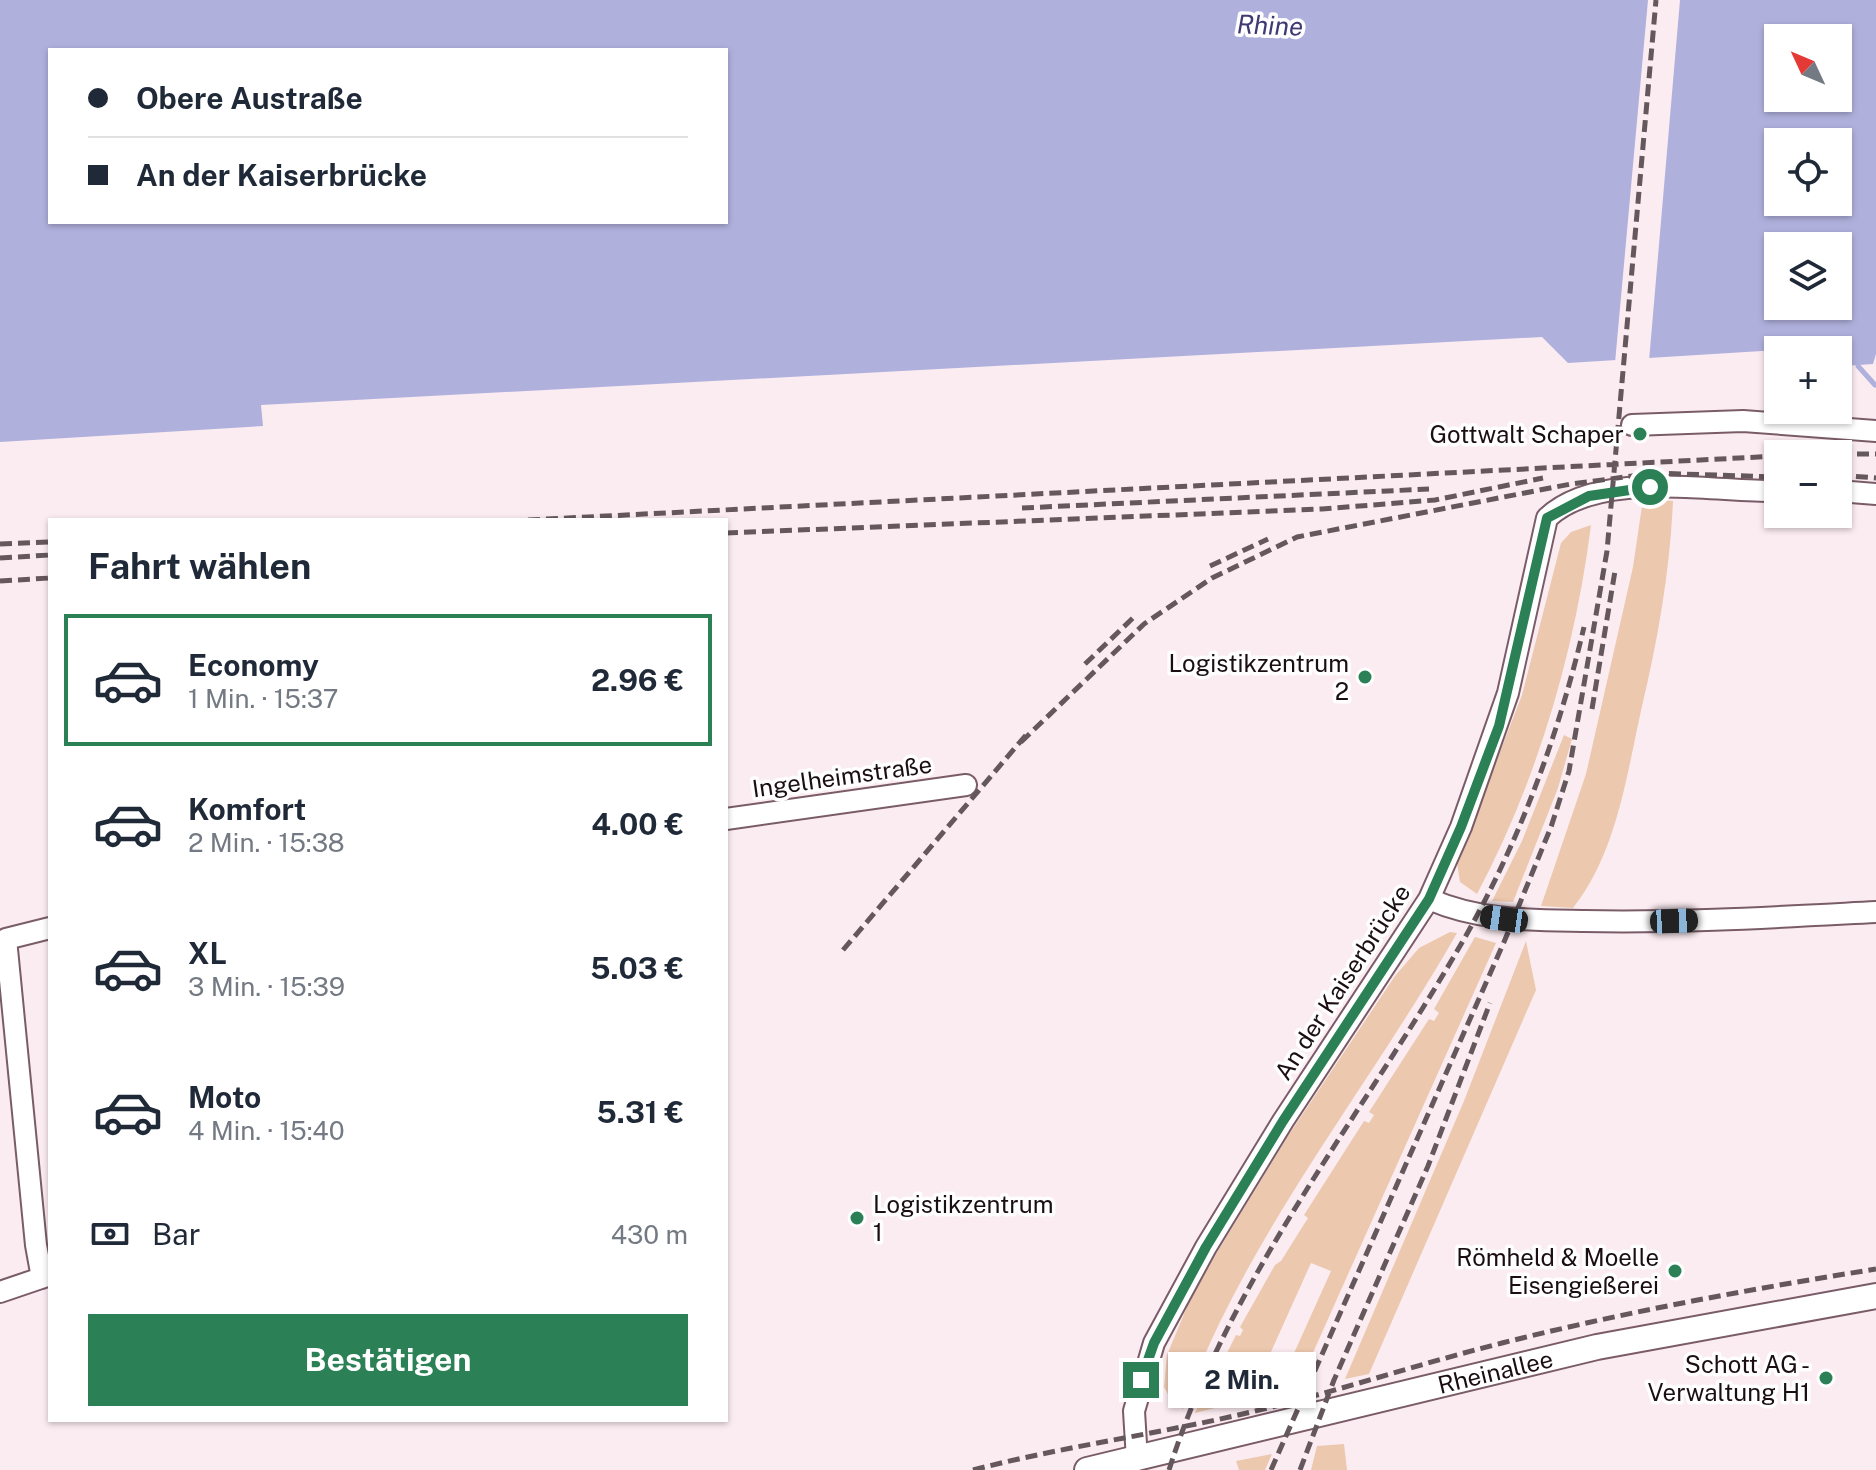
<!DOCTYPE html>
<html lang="de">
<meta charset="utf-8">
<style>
body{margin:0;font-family:"Public Sans",sans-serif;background:#f6f6f7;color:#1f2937;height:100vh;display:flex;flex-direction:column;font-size:30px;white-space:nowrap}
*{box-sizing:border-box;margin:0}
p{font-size:26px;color:#747a83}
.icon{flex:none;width:44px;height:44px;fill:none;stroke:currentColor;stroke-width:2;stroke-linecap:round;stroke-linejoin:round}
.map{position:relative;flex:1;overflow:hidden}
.side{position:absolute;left:48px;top:518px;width:680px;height:904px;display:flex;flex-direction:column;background:#fff;border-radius:0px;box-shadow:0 2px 6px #0004}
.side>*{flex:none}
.hud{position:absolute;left:48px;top:48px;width:680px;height:176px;border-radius:0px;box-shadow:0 2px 6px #0004;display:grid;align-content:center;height:176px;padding:0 40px;background:#fff}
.needle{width:52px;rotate:314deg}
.fabs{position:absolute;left:1764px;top:24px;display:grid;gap:16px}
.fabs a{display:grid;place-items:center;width:88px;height:88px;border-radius:0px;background:#fff;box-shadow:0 2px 6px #0004;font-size:40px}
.end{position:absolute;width:36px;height:36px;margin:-18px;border:10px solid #2b8155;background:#fff;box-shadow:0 0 0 4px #fff}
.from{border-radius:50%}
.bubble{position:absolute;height:56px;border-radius:0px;background:#fff;box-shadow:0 2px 6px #0004;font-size:26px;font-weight:700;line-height:56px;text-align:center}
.car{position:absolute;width:24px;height:48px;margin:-24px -12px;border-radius:10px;box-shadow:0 0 6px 2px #0007;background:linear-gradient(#222 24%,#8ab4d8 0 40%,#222 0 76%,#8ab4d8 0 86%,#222 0)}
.hud b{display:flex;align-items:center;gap:28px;height:76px;font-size:30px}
.hud b+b{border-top:2px solid #e0e1e3}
.hud i{width:20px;height:20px;background:#1f2937}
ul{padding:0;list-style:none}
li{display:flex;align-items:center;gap:24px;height:132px;margin:0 16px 12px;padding:0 24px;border:4px solid transparent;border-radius:0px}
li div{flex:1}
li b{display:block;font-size:30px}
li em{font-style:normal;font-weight:700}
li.active{border-color:#2b8155}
li>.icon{width:72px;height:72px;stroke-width:1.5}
h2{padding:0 40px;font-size:36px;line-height:96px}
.pay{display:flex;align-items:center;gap:20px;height:88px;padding:0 40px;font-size:30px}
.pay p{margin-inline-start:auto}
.primary-button{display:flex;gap:16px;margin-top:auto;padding:16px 40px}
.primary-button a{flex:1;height:92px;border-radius:0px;background:#2b8155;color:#fff;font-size:32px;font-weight:700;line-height:92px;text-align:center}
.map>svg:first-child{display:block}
.green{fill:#ecc8ae}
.water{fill:#b0b0dd;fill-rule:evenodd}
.pier{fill:#fbecf2}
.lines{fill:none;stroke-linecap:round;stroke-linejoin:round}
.stream{stroke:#b0b0dd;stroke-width:5}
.minor-casing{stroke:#7a5c68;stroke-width:24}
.major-casing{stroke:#7a5c68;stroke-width:28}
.minor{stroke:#fff;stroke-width:20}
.major{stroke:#fff;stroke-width:24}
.rail{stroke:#65585d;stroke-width:5;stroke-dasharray:12 6;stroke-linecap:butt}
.route{stroke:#2b8155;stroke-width:10}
.poi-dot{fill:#2b8155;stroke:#fefefe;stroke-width:3}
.labels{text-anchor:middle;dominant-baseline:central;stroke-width:7;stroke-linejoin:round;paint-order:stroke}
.poi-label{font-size:24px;fill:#1a0e13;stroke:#fefefe;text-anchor:end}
.street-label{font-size:24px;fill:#1a0e13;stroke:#fefefe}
.water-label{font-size:26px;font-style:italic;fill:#3f3a73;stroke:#fefefe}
</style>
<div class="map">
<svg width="1876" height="1470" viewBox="0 0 1876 1470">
<rect width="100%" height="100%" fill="#fbecf2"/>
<path class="green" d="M1643 499 1673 501C1670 570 1658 639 1642 706 1627 773 1617 853 1573 908L1541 906 1586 774 1633 567Z
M1591 525C1575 652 1537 781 1477 894L1460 882 1457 863 1522 695 1561 543 1571 532Z
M1564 735 1572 739 1558 788 1513 902 1492 901 1522 841Z
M1450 932 1457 933C1367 1091 1245 1237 1183 1409L1174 1405 1164 1387 1167 1355 1189 1302 1216 1254 1288 1136 1395 976 1419 948Z
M1475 937 1496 943 1299 1384 1292 1388 1286 1371 1331 1271 1311 1263 1261 1374 1259 1397 1195 1413 1211 1376 1215 1377 1236 1335 1240 1336 1243 1330 1240 1327 1275 1265 1281 1261 1308 1218 1304 1215 1364 1121 1369 1123 1374 1115 1369 1112 1429 1019 1434 1021 1439 1013 1434 1009Z
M1526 941 1536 990 1369 1374 1345 1379 1464 1101Z
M1344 1444 1347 1470H1311L1317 1446Z
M1272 1454 1265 1470H1239L1236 1461Z"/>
<path class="water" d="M0 0H1876V354L1873 364 1843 366 1838 363V350H1778L1568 363 1542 337 261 405 263 426 0 442ZM1778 38H1838V98H1778ZM50 50H726V222H50ZM1778 142H1838V202H1778ZM1778 246H1838V306H1778Z"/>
<path class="pier" d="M1648 0H1680L1649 361 1615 363Z"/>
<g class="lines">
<path class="stream" d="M1858 360V366L1875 385"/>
<g class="minor-casing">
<path id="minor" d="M1632 425 1743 421 1876 431
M1838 491 1876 494
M726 819 966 785
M1429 899C1479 921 1530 920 1584 921 1681 923 1779 917 1876 912
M42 1278 36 1245 6 939 50 928
M0 1292 50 1275
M1137 1460 1134 1411 1154 1343 1206 1247 1283 1121 1429 899 1461 827 1508 693 1547 518C1599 469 1713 492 1778 491"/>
</g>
<g class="major-casing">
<g id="major">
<path id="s1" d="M1087 1470 1597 1347 1876 1296"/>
</g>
</g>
<use href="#minor" class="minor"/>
<use href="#major" class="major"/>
<path class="rail" d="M1821 454H1876
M1651 473 1778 477
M1838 475 1876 478
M1022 508 1429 489
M528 520 1778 456
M726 533 1322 509 1435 500 1543 478
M0 544 50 542
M0 558 50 555
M1210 566 1268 539
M0 581 50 578
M1085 664 1134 617
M1592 709 1615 571
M1021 742 1144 624 1212 578 1297 537 1571 484 1656 473
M843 950 1026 735
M973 1470C1065 1446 1159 1434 1251 1412 1336 1392 1418 1364 1502 1343 1625 1312 1751 1289 1876 1269
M1169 1470C1232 1271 1367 1111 1468 932 1521 837 1559 733 1584 627
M1271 1470 1504 942 1551 827 1569 771 1607 551 1656 0
M1300 1470 1334 1380 1428 1166 1490 1003"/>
</g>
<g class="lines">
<path class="route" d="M1141 1380 1154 1343 1206 1247 1283 1121 1429 899 1461 827 1499 726 1547 518 1589 496 1650 487"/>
</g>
<g class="poi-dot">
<circle cx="1640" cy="434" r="8"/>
<circle cx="1365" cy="677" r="8"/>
<circle cx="857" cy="1218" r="8"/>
<circle cx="1675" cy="1271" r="8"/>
<circle cx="1826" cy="1378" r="8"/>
</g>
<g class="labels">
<g class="poi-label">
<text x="1624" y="434">Gottwalt Schaper</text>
<text x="1349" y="663">Logistikzentrum<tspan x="1349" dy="28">2</tspan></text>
<text x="873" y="1204" text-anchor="start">Logistikzentrum<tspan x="873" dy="28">1</tspan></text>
<text x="1659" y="1257">Römheld &amp; Moelle<tspan x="1659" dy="28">Eisengießerei</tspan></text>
<text x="1810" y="1364">Schott AG -<tspan x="1810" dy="28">Verwaltung H1</tspan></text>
</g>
<g class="street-label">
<text transform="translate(842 776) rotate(-8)">Ingelheimstraße</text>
<text transform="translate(1342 982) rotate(-57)">An der Kaiserbrücke</text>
<text stroke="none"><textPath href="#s1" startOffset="420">Rheinallee</textPath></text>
</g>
<g class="water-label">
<text transform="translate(1270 25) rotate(2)">Rhine</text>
</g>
</g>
</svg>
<div class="fabs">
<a><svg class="needle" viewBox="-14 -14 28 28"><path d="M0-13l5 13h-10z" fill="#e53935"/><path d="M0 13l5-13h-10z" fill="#747a83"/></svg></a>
<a><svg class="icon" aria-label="locate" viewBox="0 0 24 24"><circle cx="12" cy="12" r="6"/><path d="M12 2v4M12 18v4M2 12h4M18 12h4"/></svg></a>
<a><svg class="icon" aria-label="layers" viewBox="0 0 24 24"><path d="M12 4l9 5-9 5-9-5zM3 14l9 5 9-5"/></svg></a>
<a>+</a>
<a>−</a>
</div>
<i class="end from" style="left:1650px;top:487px"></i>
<i class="end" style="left:1141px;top:1380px"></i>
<div class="bubble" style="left:1168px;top:1352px;width:148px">2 Min.</div>
<i class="car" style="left:1504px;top:919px;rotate:278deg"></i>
<i class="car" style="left:1674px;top:921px;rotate:88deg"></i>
<div class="hud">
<b><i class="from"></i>Obere Austraße</b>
<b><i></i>An der Kaiserbrücke</b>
</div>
<section class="side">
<h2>Fahrt wählen</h2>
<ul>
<li class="active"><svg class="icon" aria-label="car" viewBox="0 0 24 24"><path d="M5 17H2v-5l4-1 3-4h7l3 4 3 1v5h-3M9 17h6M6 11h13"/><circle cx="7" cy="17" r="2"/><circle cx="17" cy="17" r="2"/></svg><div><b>Economy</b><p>1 Min. · 15:37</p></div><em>2.96 €</em></li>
<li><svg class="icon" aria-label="car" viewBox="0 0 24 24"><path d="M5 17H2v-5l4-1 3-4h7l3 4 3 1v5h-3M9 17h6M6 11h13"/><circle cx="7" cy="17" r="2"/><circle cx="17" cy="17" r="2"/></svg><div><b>Komfort</b><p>2 Min. · 15:38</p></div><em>4.00 €</em></li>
<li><svg class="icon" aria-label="car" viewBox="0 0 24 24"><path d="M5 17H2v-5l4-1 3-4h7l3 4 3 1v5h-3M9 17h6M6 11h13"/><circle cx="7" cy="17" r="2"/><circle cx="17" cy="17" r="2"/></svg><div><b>XL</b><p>3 Min. · 15:39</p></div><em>5.03 €</em></li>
<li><svg class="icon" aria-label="car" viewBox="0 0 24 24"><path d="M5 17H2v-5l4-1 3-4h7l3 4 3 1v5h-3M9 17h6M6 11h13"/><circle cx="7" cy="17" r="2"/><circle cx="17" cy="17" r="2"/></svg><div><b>Moto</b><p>4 Min. · 15:40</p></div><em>5.31 €</em></li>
</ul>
<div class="pay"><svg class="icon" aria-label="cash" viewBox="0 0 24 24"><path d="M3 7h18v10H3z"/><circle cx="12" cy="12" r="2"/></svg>Bar<p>430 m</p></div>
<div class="primary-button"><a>Bestätigen</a></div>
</section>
</div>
